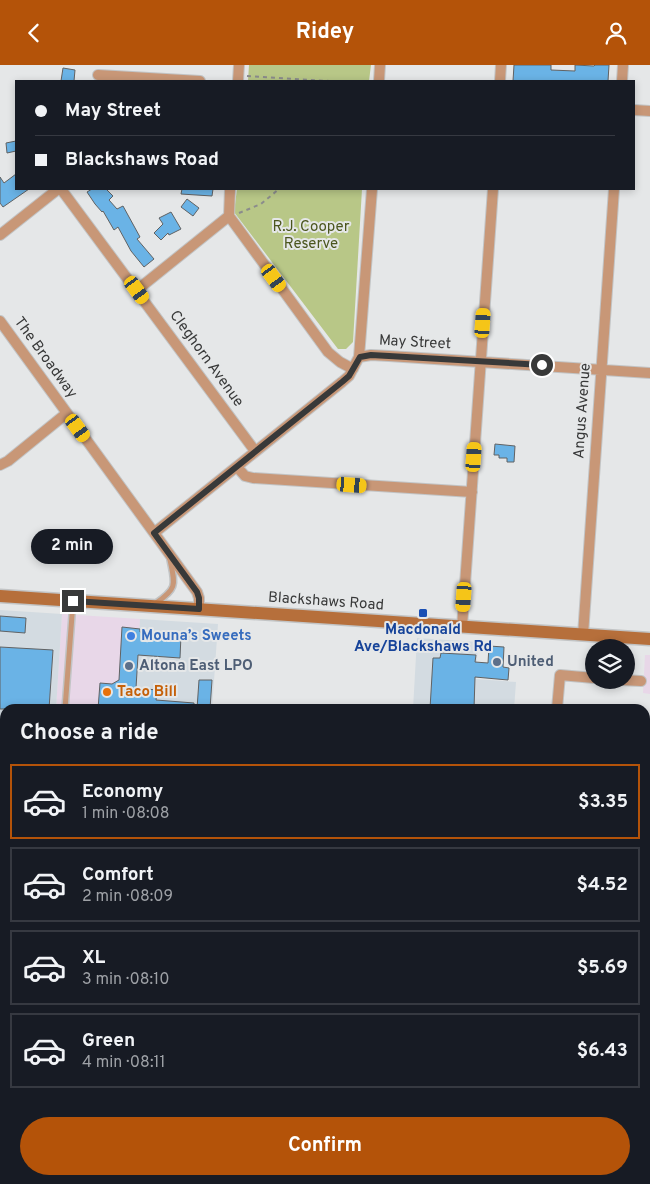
<!DOCTYPE html>
<meta charset="utf-8">
<style>
body{margin:0;font-family:Overpass,sans-serif;background:#20242c;color:#f1f3f6;height:100vh;display:flex;flex-direction:column;font-size:19px;white-space:nowrap}
*{box-sizing:border-box;margin:0}
p{font-size:16px;color:#9ea1a6}
.icon{flex:none;width:28px;height:28px;fill:none;stroke:currentColor;stroke-width:2;stroke-linecap:round;stroke-linejoin:round}
.map{position:relative;flex:1;overflow:hidden}
.drawer{position:absolute;left:0px;top:639px;width:650px;height:481px;display:flex;flex-direction:column;background:#171b24;border-radius:15px 15px 0 0;box-shadow:0 2px 8px #0003}
.drawer>*{flex:none}
.top-card{position:absolute;left:15px;top:15px;width:620px;height:110px;border-radius:0px;box-shadow:0 2px 8px #0003;display:grid;align-content:center;height:110px;padding:0 20px;background:#171b24}
.tools{position:absolute;left:585px;top:574px;display:grid;gap:10px}
.tools a{display:grid;place-items:center;width:50px;height:50px;border-radius:50%;background:#171b24;box-shadow:0 2px 8px #0003;font-size:25px}
.end{position:absolute;width:22px;height:22px;margin:-11px;border:6px solid #383939;background:#fff;box-shadow:0 0 0 2px #fff}
.from{border-radius:50%}
.bubble{position:absolute;height:35px;border-radius:18px;background:#171b24;box-shadow:0 2px 8px #0003;font-size:16px;font-weight:700;line-height:35px;text-align:center}
.car{position:absolute;width:15px;height:30px;margin:-15px -8px;border-radius:6px;box-shadow:0 0 4px 1px #0007;background:linear-gradient(#f5c518 24%,#345 0 40%,#f5c518 0 76%,#345 0 86%,#f5c518 0)}
.top-card b{display:flex;align-items:center;gap:18px;height:48px;font-size:19px}
.top-card b+b{border-top:1px solid #363941}
.top-card i{width:12px;height:12px;background:#f1f3f6}
ul{padding:0;list-style:none}
li{display:flex;align-items:center;gap:15px;height:75px;margin:0 10px 8px;padding:0 10px;border:2px solid #363941;border-radius:0px}
li div{flex:1}
li b{display:block;font-size:19px}
li em{font-style:normal;font-weight:700}
li.active{border-color:#b45309}
li>.icon{width:45px;height:45px;stroke-width:1.5}
h2{padding:0 20px;font-size:22px;line-height:60px}
.action{display:flex;gap:10px;margin-top:auto;padding:10px 20px}
.action a{flex:1;height:58px;border-radius:30px;background:#b45309;color:#fff;font-size:20px;font-weight:700;line-height:58px;text-align:center}
header{display:flex;justify-content:space-between;align-items:center;height:65px;padding:0 20px;background:#b45309;color:#fff;font-size:22px;font-weight:700}
.map>svg:first-child{display:block}
.commercial{fill:#e8d7e8}
.built{fill:#d3dbe1}
.green{fill:#b8c787}
.sand{fill:#e7ddb8}
.building{fill:#6ab3e6;stroke:#616263}
.lines{fill:none;stroke-linecap:round;stroke-linejoin:round}
.service-casing{stroke:#c2c4c5;stroke-width:8}
.minor-casing{stroke:#c2c4c5;stroke-width:12}
.secondary-casing{stroke:#c2c4c5;stroke-width:15}
.path{stroke:#8b8c8c;stroke-width:2;stroke-dasharray:4 4;stroke-linecap:butt}
.service{stroke:#c89777;stroke-width:5}
.minor{stroke:#c89777;stroke-width:10}
.secondary{stroke:#b66f3b;stroke-width:12}
.route{stroke:#383939;stroke-width:6}
.transit-dot{fill:#1a4fb4;stroke:#e5e7e8;stroke-width:2}
.shop-dot{fill:#3f7fe0;stroke:#e5e7e8;stroke-width:2}
.service-dot{fill:#5c6f8a;stroke:#e5e7e8;stroke-width:2}
.food-dot{fill:#e8710a;stroke:#e5e7e8;stroke-width:2}
.labels{text-anchor:middle;dominant-baseline:central;stroke-width:4;stroke-linejoin:round;paint-order:stroke}
.park-label{font-size:15px;fill:#4b561e;stroke:#e5e7e8}
.street-label{font-size:15px;fill:#383939;stroke:#e5e7e8}
.transit-label{font-size:15px;font-weight:bold;fill:#164399;stroke:#e5e7e8}
.shop-label{font-size:15px;font-weight:bold;fill:#366cbe;stroke:#e5e7e8;text-anchor:start}
.service-label{font-size:15px;font-weight:bold;fill:#4e5e75;stroke:#e5e7e8;text-anchor:start}
.food-label{font-size:15px;font-weight:bold;fill:#c56008;stroke:#e5e7e8;text-anchor:start}
</style>
<header><svg class="icon" aria-label="back" viewBox="0 0 24 24"><path d="M15 5l-7 7 7 7"/></svg>Ridey<svg class="icon" aria-label="person" viewBox="0 0 24 24"><circle cx="12" cy="8" r="4"/><path d="M4 21q1-7 8-7t8 7"/></svg></header>
<div class="map">
<svg width="650" height="1119" viewBox="0 0 650 1119">
<rect width="100%" height="100%" fill="#e5e7e8"/>
<path class="commercial" d="M62 549 140 554 135 644H56Z
M645 590H650V629L643 628Z"/>
<path class="built" d="M0 545 62 549 56 644H5V1078L0 1083Z
M140 554 218 559 212 644H135Z
M417 573 478 577 476 614 516 617 514 644H413Z"/>
<path class="green" d="M249 0H371L369 16H248Z
M237 124H362L353 277 346 284H338L234 147Z
M645 1060H650V1119H547L541 1115H645Z
M5 1078V1115H91V1119H0V1083Z
M177 1115H448L443 1119H176Z"/>
<path class="sand" d="M91 1115H177L176 1119H91Z
M448 1115H541L547 1119H443Z"/>
<path class="building" d="M514 0H551V5L575 6V0L594 1 595 0H609L608 16H513Z
M63 3 75 5 74 16H61Z
M16 76V86L7 88 6 78Z
M16 109V124H29L3 142 0 138V112L4 118Z
M92 124H106L113 131 109 135 117 144 123 141 140 172 137 174 154 194 144 202 131 186 118 162 114 165 103 146 102 147 95 139 87 127Z
M182 124H213L212 131 181 129Z
M187 134 199 143 193 151 181 142Z
M171 147 181 164 169 170 168 168 161 175 154 168 163 159 159 153Z
M495 379 515 381 514 397H507V393H499V390H494Z
M0 551 26 553 25 568 0 566Z
M122 562 140 564V567L181 570 180 593 138 590 136 623 157 625 156 635 194 638V644H98L100 618 112 619 119 615Z
M489 581 504 582 503 602 509 603 508 615 475 612 474 644H430L433 593H440L441 588 476 590 475 597 488 598Z
M0 582 53 585 49 644H0Z
M199 615H212L210 644H197Z"/>
<g class="lines">
<g class="service-casing">
<path id="service" d="M156 538C178 523 175 519 170 495
M65 644 73 537"/>
</g>
<g class="minor-casing">
<path id="minor" d="M98 10 200 16
M238 16 239 0
M379 16 380 0
M500 16 501 0
M622 16 623 0
M634 45 650 46
M61 124 255 386
M229 151 328 287 340 297 353 304
M0 170 58 124
M137 225 229 151 230 124
M0 256 197 527 199 533V545
M359 292 372 124
M0 400 8 396 67 348
M237 402 245 411 253 413 472 427
M154 468 342 317 349 311 359 292 371 290 389 291 650 308
M462 562 493 124
M583 570 614 124
M621 615 641 616
M557 644 560 610 594 613
M645 658 650 659
M645 705 650 706
M645 959H650"/>
</g>
<g class="secondary-casing">
<path id="secondary" d="M0 531 650 574"/>
</g>
<path class="path" d="M247 11 329 16
M239 148 261 139 279 124
M131 1119V1115"/>
<use href="#service" class="service"/>
<use href="#minor" class="minor"/>
<use href="#secondary" class="secondary"/>
</g>
<g class="lines">
<path class="route" d="M73 536 199 544V533L197 527 154 468 342 317 349 311 360 292 371 290 389 291 542 300"/>
</g>
<rect class="transit-dot" x="418" y="543" width="10" height="10" rx="2.5"/>
<circle class="shop-dot" cx="131" cy="571" r="5"/>
<g class="service-dot">
<circle cx="497" cy="597" r="5"/>
<circle cx="129" cy="601" r="5"/>
</g>
<circle class="food-dot" cx="107" cy="627" r="5"/>
<g class="labels">
<g class="park-label">
<text x="311" y="162">R.J. Cooper<tspan x="311" dy="17">Reserve</tspan></text>
</g>
<g class="street-label">
<text transform="translate(415 278) rotate(3)">May Street</text>
<text transform="translate(45 293) rotate(54)">The Broadway</text>
<text transform="translate(206 294) rotate(54)">Cleghorn Avenue</text>
<text transform="translate(583 346) rotate(-86)">Angus Avenue</text>
<text transform="translate(326 537) rotate(4)">Blackshaws Road</text>
</g>
<g class="transit-label">
<text x="423" y="565">Macdonald<tspan x="423" dy="17">Ave/Blackshaws Rd</tspan></text>
</g>
<g class="shop-label">
<text x="141" y="571">Mouna’s Sweets</text>
</g>
<g class="service-label">
<text x="507" y="597">United</text>
<text x="139" y="601">Altona East LPO</text>
</g>
<g class="food-label">
<text x="117" y="627">Taco Bill</text>
</g>
</g>
</svg>
<div class="tools">
<a><svg class="icon" aria-label="layers" viewBox="0 0 24 24"><path d="M12 4l9 5-9 5-9-5zM3 14l9 5 9-5"/></svg></a>
</div>
<i class="end from" style="left:542px;top:300px"></i>
<i class="end" style="left:73px;top:536px"></i>
<div class="bubble" style="left:31px;top:464px;width:82px">2 min</div>
<i class="car" style="left:274px;top:213px;rotate:144deg"></i>
<i class="car" style="left:137px;top:225px;rotate:144deg"></i>
<i class="car" style="left:483px;top:258px;rotate:4deg"></i>
<i class="car" style="left:78px;top:363px;rotate:144deg"></i>
<i class="car" style="left:474px;top:392px;rotate:4deg"></i>
<i class="car" style="left:352px;top:420px;rotate:94deg"></i>
<i class="car" style="left:464px;top:532px;rotate:184deg"></i>
<div class="top-card">
<b><i class="from"></i>May Street</b>
<b><i></i>Blackshaws Road</b>
</div>
<section class="drawer">
<h2>Choose a ride</h2>
<ul>
<li class="active"><svg class="icon" aria-label="car" viewBox="0 0 24 24"><path d="M5 17H2v-5l4-1 3-4h7l3 4 3 1v5h-3M9 17h6M6 11h13"/><circle cx="7" cy="17" r="2"/><circle cx="17" cy="17" r="2"/></svg><div><b>Economy</b><p>1 min · 08:08</p></div><em>$3.35</em></li>
<li><svg class="icon" aria-label="car" viewBox="0 0 24 24"><path d="M5 17H2v-5l4-1 3-4h7l3 4 3 1v5h-3M9 17h6M6 11h13"/><circle cx="7" cy="17" r="2"/><circle cx="17" cy="17" r="2"/></svg><div><b>Comfort</b><p>2 min · 08:09</p></div><em>$4.52</em></li>
<li><svg class="icon" aria-label="car" viewBox="0 0 24 24"><path d="M5 17H2v-5l4-1 3-4h7l3 4 3 1v5h-3M9 17h6M6 11h13"/><circle cx="7" cy="17" r="2"/><circle cx="17" cy="17" r="2"/></svg><div><b>XL</b><p>3 min · 08:10</p></div><em>$5.69</em></li>
<li><svg class="icon" aria-label="car" viewBox="0 0 24 24"><path d="M5 17H2v-5l4-1 3-4h7l3 4 3 1v5h-3M9 17h6M6 11h13"/><circle cx="7" cy="17" r="2"/><circle cx="17" cy="17" r="2"/></svg><div><b>Green</b><p>4 min · 08:11</p></div><em>$6.43</em></li>
</ul>
<div class="action"><a>Confirm</a></div>
</section>
</div>
